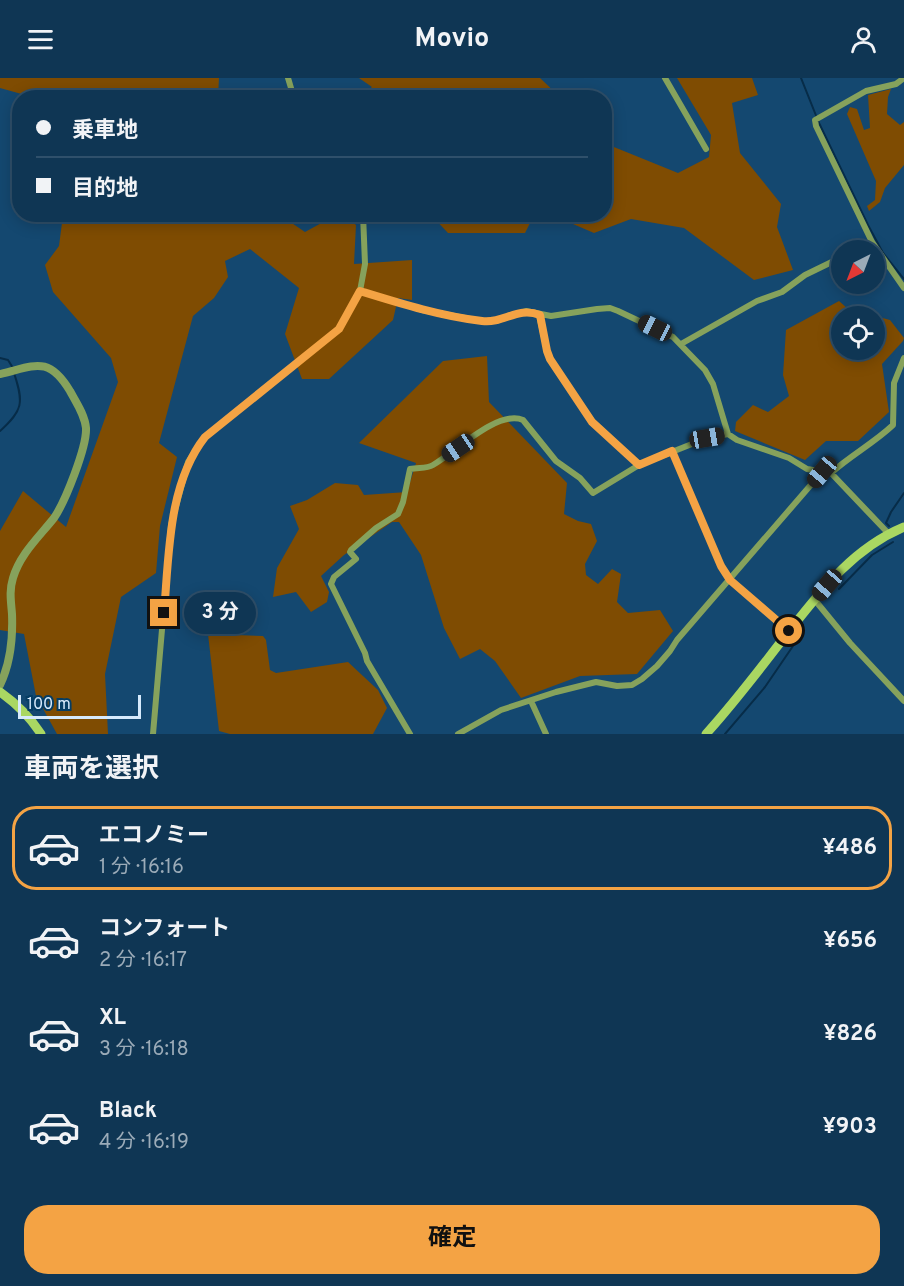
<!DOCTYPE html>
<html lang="ja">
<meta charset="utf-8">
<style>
body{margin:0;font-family:Overpass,"Noto Sans JP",sans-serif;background:#1d415e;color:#f1f3f6;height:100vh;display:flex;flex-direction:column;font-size:22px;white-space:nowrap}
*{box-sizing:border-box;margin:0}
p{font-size:20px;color:#9babb8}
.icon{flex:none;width:33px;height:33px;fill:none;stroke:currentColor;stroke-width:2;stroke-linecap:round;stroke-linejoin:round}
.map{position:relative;height:656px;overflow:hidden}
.sheet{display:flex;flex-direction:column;background:#0f3654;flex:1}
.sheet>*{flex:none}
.top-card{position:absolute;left:12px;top:12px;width:600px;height:132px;border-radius:24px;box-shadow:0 3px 15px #0003,0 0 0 2px #2f506b;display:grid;align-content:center;height:132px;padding:0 24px;background:#0f3654}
.needle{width:39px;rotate:222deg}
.controls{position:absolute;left:831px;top:162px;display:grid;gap:12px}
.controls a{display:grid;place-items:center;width:54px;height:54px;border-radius:50%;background:#0f3654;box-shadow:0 3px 15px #0003,0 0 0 2px #2f506b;font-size:30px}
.scale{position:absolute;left:18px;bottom:15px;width:123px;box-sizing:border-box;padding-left:6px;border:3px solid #d6eafc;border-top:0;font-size:16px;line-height:21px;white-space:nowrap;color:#d6eafc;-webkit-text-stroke:4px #053d64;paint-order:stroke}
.end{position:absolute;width:27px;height:27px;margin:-14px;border:8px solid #f4a344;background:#111;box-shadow:0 0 0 3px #111}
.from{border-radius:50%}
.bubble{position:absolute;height:42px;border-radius:21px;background:#0f3654;box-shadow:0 3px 15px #0003,0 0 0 2px #2f506b;font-size:20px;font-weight:700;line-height:42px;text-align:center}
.car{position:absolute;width:18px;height:36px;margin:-18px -9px;border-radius:8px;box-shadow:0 0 4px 2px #0007;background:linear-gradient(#222 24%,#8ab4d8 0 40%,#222 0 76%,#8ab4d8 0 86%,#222 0)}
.top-card b{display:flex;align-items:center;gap:21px;height:57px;font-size:22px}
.top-card b+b{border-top:2px solid #2f506b}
.top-card i{width:15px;height:15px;background:#f1f3f6}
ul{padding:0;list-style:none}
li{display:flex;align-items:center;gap:18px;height:84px;margin:0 12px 9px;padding:0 12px;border:3px solid transparent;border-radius:24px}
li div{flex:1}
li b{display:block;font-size:22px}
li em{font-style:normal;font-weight:700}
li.on{border-color:#f4a344}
li>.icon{width:54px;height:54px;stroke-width:1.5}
h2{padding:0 24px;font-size:27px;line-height:72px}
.cta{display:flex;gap:12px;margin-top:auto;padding:12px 24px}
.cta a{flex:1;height:69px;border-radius:24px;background:#f4a344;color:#111;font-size:24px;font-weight:700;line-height:69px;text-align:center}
header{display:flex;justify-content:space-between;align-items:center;height:78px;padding:0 24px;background:#0f3654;font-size:27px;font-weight:700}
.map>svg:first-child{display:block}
.green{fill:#7f4c02}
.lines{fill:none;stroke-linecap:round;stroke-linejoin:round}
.stream{stroke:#072c48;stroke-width:2}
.minor{stroke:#86a25c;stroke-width:6}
.tertiary{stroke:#86a25c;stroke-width:8}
.secondary{stroke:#aad762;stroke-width:9}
.route{stroke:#f4a344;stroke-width:8}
</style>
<header><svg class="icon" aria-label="menu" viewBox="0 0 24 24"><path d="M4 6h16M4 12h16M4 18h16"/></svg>Movio<svg class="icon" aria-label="person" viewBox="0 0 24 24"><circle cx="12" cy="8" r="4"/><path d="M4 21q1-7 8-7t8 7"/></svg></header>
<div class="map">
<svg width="904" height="656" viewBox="0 0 904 656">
<rect width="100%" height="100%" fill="#144870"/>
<path class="green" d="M0 0H219L218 19 36 20 0 10Z
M359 0H540L560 19H359L372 9Z
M677 0H752L758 17 732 25 740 75 781 126 777 149 793 192 754 202 684 150 631 141 594 155 552 137 604 136 605 63 609 67 678 95 709 79 711 57Z
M891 11 888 19 887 36 900 47 904 44V87L885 110 880 124 869 133 867 128 875 122 876 103 847 36 850 29 857 31 864 52 870 50 868 17Z
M63 137H280L305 154 336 137H344L356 147 354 186 412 182V222L398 220 393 242 329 301H302L285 256 299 210 250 171 225 183 228 199 214 220 193 238 159 365 177 379 160 448 156 495 121 519 105 596 108 656H57L36 618 24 556 0 552V453L23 413 66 449 118 304 111 280 53 214 45 187 59 168Z
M431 137H534L525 155H448Z
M839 223 856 238H842V272H874L875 243 879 239 890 242 904 260 903 263 882 286 889 334 858 363H826L805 382 735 353 736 344 753 327 768 334 789 318 783 297 786 252Z
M487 278 489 324 567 405 564 436 578 443 591 446 597 463 585 486 586 497 598 506 612 491 621 496 617 524 628 535 660 532 673 553 637 596 580 598 521 620 495 583 480 571 460 581 444 550 421 477 399 444H392L344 477 321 498 329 514 327 524 311 534 296 514 273 519 277 490 299 451 290 428 307 422 335 405 358 407 364 417 407 414 416 385 359 365 443 283Z
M208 556 263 558 266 562 270 592 276 595 348 584 378 612 387 630 373 656H230L219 653Z"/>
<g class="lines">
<path class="stream" d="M801 0 819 45 868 147 883 175 904 201
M0 280 8 282 13 290
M0 353C23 332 24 325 14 295
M889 448 886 445 891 434 904 415
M839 511 872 477 893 464
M725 656 765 609 793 568"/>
<path class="minor" d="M288 0 294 20
M665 0 706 71
M904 0 896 6 866 13 815 42 816 48 872 164 904 210
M856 172 872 164
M360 213 422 232 481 243H496L526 233 551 238 597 231 610 230 618 233 673 259 705 292 713 306 728 356 737 362 789 380 807 391 831 395 888 455
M539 237 547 273 554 288 592 343 639 387 707 360 728 356
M681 266 757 223 782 214 805 197 842 179
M672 373 721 488 730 502 790 553
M831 395C851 377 874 365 893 347L894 305 904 280
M814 521 850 565 904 623
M531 623 546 656
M153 656 171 447 188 384 205 359 339 251 360 213 365 186 363 136
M410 656 367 583 365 575 331 506 334 499 356 481 350 474 351 472 376 450 398 436 403 424 410 391C418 389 426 391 433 387 454 375 498 331 523 342L556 383 580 400 593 415 639 387
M458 656 501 632 556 614 596 604 617 608 632 607 642 601 657 588 670 573 677 562 822 394"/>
<path class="tertiary" d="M0 296C35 288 48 277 70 313 76 324 85 337 86 350 87 369 65 424 54 440 39 459 20 476 13 500 9 513 11 523 12 536 13 561 11 584 0 607"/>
<path class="secondary" d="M0 614C17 626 30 639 41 656
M706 656C736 623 763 587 790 552 823 510 854 470 904 449"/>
</g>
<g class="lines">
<path class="route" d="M164 535C169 477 168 406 205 359L339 251 360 213C399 225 440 238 482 243 504 246 517 228 540 237L547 273 550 281 592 344 639 387 672 373 721 488 730 502 789 553"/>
</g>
</svg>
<div class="controls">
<a><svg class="needle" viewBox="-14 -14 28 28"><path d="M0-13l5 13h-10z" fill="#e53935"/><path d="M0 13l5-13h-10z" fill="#9babb8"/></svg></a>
<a><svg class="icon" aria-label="locate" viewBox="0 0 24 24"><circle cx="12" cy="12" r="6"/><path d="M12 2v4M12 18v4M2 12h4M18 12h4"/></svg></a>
</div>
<div class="scale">100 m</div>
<i class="end from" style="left:789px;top:553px"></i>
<i class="end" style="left:164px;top:535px"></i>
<div class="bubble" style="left:184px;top:514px;width:72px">3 分</div>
<i class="car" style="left:655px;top:250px;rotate:296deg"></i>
<i class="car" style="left:707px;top:360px;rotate:80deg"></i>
<i class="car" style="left:458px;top:370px;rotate:236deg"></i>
<i class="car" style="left:822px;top:394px;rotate:220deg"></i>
<i class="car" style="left:827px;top:507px;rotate:221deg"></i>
<div class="top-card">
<b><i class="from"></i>乗車地</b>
<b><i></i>目的地</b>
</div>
</div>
<section class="sheet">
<h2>車両を選択</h2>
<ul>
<li class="on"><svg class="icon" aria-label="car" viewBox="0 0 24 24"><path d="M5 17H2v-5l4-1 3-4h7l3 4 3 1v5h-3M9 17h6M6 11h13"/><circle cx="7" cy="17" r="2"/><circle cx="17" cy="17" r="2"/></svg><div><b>エコノミー</b><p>1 分 · 16:16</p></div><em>¥486</em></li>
<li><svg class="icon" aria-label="car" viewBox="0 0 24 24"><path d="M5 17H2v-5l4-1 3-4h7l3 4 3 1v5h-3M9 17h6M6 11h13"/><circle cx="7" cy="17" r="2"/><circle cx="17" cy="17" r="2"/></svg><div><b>コンフォート</b><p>2 分 · 16:17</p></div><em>¥656</em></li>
<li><svg class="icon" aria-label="car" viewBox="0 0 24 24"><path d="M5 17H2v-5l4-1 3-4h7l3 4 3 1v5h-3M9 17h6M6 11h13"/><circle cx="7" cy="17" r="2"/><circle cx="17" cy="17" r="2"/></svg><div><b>XL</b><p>3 分 · 16:18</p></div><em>¥826</em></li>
<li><svg class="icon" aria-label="car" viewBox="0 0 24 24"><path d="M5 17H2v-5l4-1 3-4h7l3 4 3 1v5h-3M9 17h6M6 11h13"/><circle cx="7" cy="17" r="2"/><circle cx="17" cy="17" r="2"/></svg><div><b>Black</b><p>4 分 · 16:19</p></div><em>¥903</em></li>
</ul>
<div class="cta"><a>確定</a></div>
</section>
